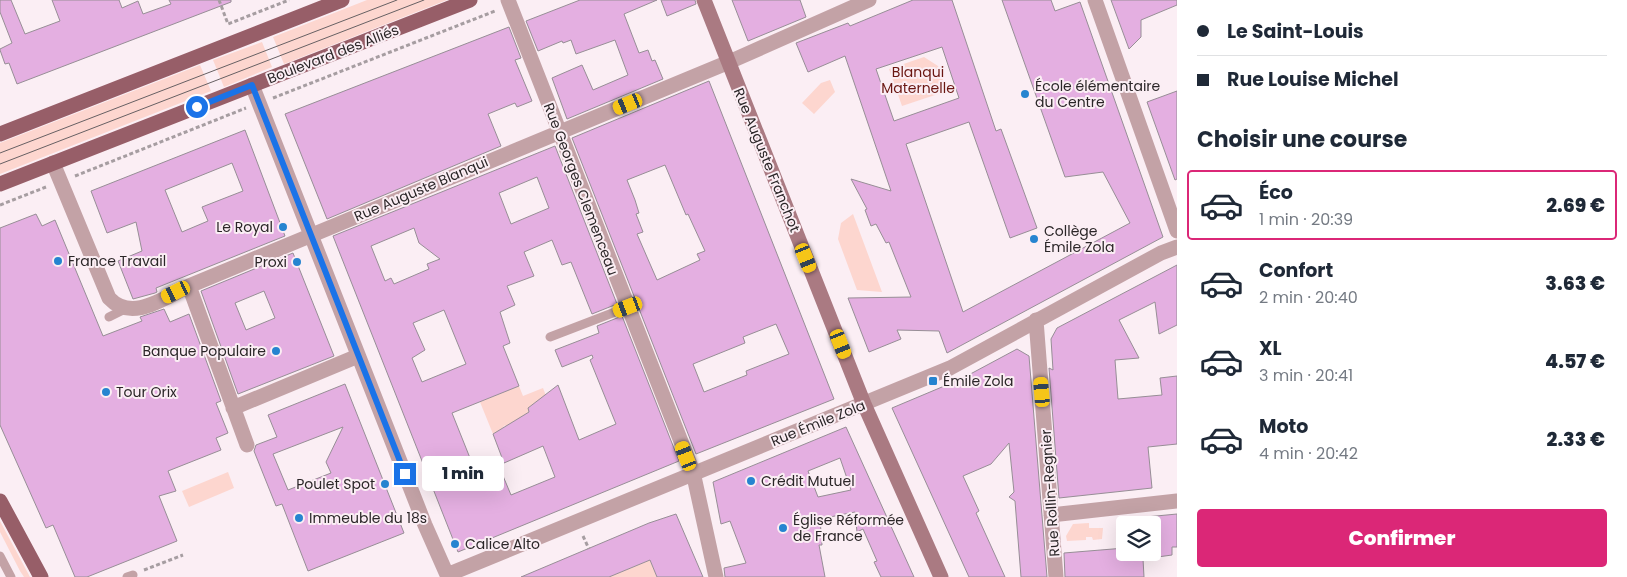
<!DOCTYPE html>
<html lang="fr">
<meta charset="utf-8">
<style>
body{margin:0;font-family:Poppins,sans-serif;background:#f6f6f7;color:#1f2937;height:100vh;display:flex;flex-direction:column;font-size:19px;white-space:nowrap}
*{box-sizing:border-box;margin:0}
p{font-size:16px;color:#747a83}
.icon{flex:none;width:28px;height:28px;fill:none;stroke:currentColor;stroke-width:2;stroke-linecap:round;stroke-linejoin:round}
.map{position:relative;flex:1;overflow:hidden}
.panel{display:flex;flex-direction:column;background:#fff;width:450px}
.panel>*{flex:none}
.hud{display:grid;align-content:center;height:110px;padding:0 20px;background:#fff}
.controls{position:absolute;left:1116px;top:516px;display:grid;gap:10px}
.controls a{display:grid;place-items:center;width:45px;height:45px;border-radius:5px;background:#fff;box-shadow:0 5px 20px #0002;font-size:25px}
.end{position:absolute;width:22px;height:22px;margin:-11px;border:6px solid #1a73e8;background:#fff;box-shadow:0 0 0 2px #fff}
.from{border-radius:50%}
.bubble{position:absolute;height:35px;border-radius:5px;background:#fff;box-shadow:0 5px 20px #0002;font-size:16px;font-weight:800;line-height:35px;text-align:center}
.car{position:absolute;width:15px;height:30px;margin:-15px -8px;border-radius:6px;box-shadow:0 0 4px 1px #0007;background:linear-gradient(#f5c518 24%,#345 0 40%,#f5c518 0 76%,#345 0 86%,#f5c518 0)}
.hud b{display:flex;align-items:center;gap:18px;height:48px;font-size:19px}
.hud b+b{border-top:1px solid #e0e1e3}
.hud i{width:12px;height:12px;background:#1f2937}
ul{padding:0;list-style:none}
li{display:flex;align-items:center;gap:15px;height:70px;margin:0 10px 8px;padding:0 10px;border:2px solid transparent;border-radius:5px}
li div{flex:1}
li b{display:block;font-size:19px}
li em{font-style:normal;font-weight:800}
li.selected{border-color:#db2777}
li>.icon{width:45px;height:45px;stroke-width:1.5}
h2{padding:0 20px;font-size:22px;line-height:60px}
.action{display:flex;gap:10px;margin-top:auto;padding:10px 20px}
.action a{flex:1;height:58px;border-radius:5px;background:#db2777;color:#fff;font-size:20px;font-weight:800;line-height:58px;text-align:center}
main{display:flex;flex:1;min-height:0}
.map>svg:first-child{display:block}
.green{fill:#fdd6cf}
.building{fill:#e4afe1;stroke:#978e96;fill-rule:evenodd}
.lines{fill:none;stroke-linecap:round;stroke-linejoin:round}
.path{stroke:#a69da1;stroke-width:3;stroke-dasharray:4 2.5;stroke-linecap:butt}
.lane{stroke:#c3a2a6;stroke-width:9}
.street{stroke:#c3a2a6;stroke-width:15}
.secondary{stroke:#aa7a82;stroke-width:15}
.primary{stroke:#975e68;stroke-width:15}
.tram{stroke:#676063;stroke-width:1}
.route{stroke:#1a73e8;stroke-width:6}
.poi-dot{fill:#2684d0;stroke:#fbeef4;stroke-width:2}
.labels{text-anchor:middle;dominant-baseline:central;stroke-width:4;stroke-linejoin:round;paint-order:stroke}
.street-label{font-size:14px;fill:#2b2628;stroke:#fbeef4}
.park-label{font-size:14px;fill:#6a1611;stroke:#fbeef4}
.poi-label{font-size:14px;fill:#2b2628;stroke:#fbeef4;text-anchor:start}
</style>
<main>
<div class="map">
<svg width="1177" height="577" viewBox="0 0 1177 577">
<rect width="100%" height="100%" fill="#fbeef4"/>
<path class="green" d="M367 0H447L284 64 273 37Z
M262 42 272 67 224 87 213 60Z
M924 57 938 66 947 91 902 106 889 69Z
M200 65 211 91 0 174V143Z
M830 80 835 92 814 114 802 103 821 83Z
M853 214 882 292 857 290 838 239 841 223Z
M519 386 523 396 543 388 565 445 532 420 529 411 524 419 506 428 505 425 500 431 493 434 480 402Z
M228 472 234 488 189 507 182 491Z
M0 521 30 577H24L20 571 0 532Z
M1089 523V528H1103L1102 539 1093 540 1092 537H1086V540L1067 541 1066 536 1073 524Z
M650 560 657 577H609Z"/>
<path class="building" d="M0 0H11L25 34 60 21 52 0H119L122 8 138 1 143 14 171 4 169 0H231V2L17 84 9 63 5 64 0 50V49L12 43 0 12Z
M580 0H657L624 14 639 53 648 50 652 61 655 60 663 79 567 119 552 78 582 65 593 90 628 75 615 40 576 54 571 40 563 43 562 41 538 51 526 21Z
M661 0H695L696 4 667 16Z
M732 0H800L806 17 748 41Z
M913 0H952L996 131 1001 129 1037 228 1010 238 969 122 906 144 963 312 1130 223 1103 172 1065 177 1002 0H1051L1055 11 1080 2 1163 237 947 353 939 331 897 330 901 339 869 352 848 298 911 297 889 242 886 243 876 224 871 226 865 210 867 209 851 179 891 191 845 56 808 72 796 43 848 23 850 26ZM942 47 959 98 894 121 876 69Z
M1111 0H1177V5L1141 20V37L1129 49Z
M509 27 521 58 515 60 532 101 517 107 515 103 488 114 501 146 327 219 285 114Z
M709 81 834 399 696 454 572 138ZM665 165 686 215 688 214 705 251 697 254 700 260 657 280 637 234 643 232 636 214 639 213 635 200 627 180ZM776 324 789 354 746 371 747 375 704 392 693 364 745 343 743 337Z
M1177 91V179L1175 180 1147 102Z
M245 130 285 236 156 288 157 292 155 293 133 299 118 261 142 251 136 222 107 233 91 191ZM232 163 243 191 202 207 208 221 182 232 165 190Z
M555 146 617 304 592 314 571 262 562 265 552 240 524 252 534 276 507 286 515 305 500 312 510 343 503 346 519 386 452 413 476 473 498 464 511 495 555 477 543 446 504 463 493 434 529 412 528 408 558 385 579 440 616 424 590 360 593 358 592 355 562 367 555 350 599 333 597 326 622 316 679 461 458 552 333 236ZM537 177 549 208 511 224 499 193ZM414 228 419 243 440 259 427 264 429 269 394 284 391 278 385 281 371 246ZM444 310 466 364 422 382 412 358 425 350 413 323Z
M36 214 42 226 55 220 103 336 142 321 140 317 164 309 170 322 189 314 221 401 216 403 228 433 216 438 221 450 168 471 176 491 159 496 177 541 87 577H75L53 525 46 528 0 425V228Z
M293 253 334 356 238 394 201 291ZM264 291 275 318 246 330 235 303Z
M1177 265V325L1159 334 1155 302 1119 320 1139 358 1115 360 1118 399 1162 395 1160 378 1177 376V444L1148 447 1152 488 1059 498 1049 368 1053 370 1051 339 1057 328Z
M1017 349 1029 356 1047 577H1021L1015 501 1009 497 1014 492 1009 443 991 464 963 476 979 511 976 513 1005 577H969L892 408 961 379Z
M345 384 404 533 308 571 282 504 276 506 254 451 256 445 277 437 268 415ZM343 427 326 462 331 473 288 490 273 454Z
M846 427 914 577H881L874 562 877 561 863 529 857 532 855 512 820 519 822 545H819L825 577H725L724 568 746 563 730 521 721 524 713 482ZM840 458 851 490 818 497 808 471Z
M676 514 703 577H657L650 560 609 577H521L649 523Z
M1177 514V547H1172V555L1143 559 1144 577H1065L1064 553 1125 548V552H1152V525H1125V519Z"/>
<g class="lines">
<path class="path" d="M219 0 228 24 289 0
M273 98 495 11
M75 176 246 108
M0 205 46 187
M583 536 589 549
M144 570 183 555"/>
<path class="lane" d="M109 317 125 309
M550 337 628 307
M0 556 11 577
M127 577 133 575"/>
<path class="street" d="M508 0 693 472 716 577
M1095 0 1177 231
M252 85 425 525 448 577
M53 163 109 298C132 323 165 297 189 286L729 62 869 0
M189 286 247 445
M1036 320 1056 577
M233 408 358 356
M1051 515 1177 501
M447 575 950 368 1161 253 1177 247"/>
<path class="secondary" d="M704 0 864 404 941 577"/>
<path class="primary" d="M0 134 342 0
M0 184 470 0
M0 501 41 577"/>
<path class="tram" d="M0 153 397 0
M0 164 424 0"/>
</g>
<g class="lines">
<path class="route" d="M197 107 252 85 405 474"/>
</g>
<g class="poi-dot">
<circle cx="1025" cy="94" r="5"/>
<circle cx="283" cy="227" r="5"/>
<circle cx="1034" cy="239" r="5"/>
<circle cx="58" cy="261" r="5"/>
<circle cx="297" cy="262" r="5"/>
<circle cx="276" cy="351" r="5"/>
<rect x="928" y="376" width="10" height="10" rx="2.5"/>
<circle cx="106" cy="392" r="5"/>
<circle cx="751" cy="481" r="5"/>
<circle cx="385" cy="484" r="5"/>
<circle cx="299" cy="518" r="5"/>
<circle cx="783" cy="528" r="5"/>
<circle cx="455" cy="544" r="5"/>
</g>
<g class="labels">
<g class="street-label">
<text transform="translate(333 54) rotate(-21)">Boulevard des Alliés</text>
<text transform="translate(767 160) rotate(68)">Rue Auguste Franchot</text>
<text transform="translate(421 189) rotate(-23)">Rue Auguste Blanqui</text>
<text transform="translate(581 189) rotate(69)">Rue Georges Clemenceau</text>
<text transform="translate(818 423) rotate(-22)">Rue Émile Zola</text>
<text transform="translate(1050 493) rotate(-94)">Rue Rollin-Regnier</text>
</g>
<g class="park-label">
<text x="918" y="72">Blanqui<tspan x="918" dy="16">Maternelle</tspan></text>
</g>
<g class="poi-label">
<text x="1035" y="86">École élémentaire<tspan x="1035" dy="16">du Centre</tspan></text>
<text x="273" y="227" text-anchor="end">Le Royal</text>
<text x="1044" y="231">Collège<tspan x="1044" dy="16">Émile Zola</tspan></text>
<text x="68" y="261">France Travail</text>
<text x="287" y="262" text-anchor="end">Proxi</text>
<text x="266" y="351" text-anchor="end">Banque Populaire</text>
<text x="943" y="381">Émile Zola</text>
<text x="116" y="392">Tour Orix</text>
<text x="761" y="481">Crédit Mutuel</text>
<text x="375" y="484" text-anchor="end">Poulet Spot</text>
<text x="309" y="518">Immeuble du 18s</text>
<text x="793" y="520">Église Réformée<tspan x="793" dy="16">de France</tspan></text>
<text x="465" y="544">Calice Alto</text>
</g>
</g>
</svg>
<div class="controls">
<a><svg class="icon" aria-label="layers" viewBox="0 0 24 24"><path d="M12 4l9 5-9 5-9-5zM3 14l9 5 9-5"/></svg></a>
</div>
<i class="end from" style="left:197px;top:107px"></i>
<i class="end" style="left:405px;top:474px"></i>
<div class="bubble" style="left:422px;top:456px;width:82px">1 min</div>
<i class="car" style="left:628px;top:104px;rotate:248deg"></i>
<i class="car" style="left:806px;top:258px;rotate:158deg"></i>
<i class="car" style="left:176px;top:292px;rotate:244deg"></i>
<i class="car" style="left:628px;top:307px;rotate:249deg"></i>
<i class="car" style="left:841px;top:344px;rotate:158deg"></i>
<i class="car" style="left:1042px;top:392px;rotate:355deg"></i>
<i class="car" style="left:686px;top:456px;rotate:339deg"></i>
</div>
<section class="panel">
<div class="hud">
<b><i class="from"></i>Le Saint-Louis</b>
<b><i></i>Rue Louise Michel</b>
</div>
<h2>Choisir une course</h2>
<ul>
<li class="selected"><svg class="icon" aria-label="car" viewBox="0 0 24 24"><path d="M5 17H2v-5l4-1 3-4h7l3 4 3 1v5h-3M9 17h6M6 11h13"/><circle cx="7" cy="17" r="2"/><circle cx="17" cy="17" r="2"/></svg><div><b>Éco</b><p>1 min · 20:39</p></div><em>2.69 €</em></li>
<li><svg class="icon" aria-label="car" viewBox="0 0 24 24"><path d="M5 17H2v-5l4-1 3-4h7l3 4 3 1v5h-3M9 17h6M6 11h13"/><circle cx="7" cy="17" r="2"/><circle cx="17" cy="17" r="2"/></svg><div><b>Confort</b><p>2 min · 20:40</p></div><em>3.63 €</em></li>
<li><svg class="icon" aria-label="car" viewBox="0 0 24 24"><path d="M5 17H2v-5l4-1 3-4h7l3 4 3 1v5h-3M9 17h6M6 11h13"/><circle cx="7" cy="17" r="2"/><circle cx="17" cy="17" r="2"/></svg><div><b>XL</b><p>3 min · 20:41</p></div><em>4.57 €</em></li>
<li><svg class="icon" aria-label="car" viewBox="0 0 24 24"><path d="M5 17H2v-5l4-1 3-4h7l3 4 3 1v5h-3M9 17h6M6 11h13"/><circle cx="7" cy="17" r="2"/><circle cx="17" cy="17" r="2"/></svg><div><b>Moto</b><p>4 min · 20:42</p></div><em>2.33 €</em></li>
</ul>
<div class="action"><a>Confirmer</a></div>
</section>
</main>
